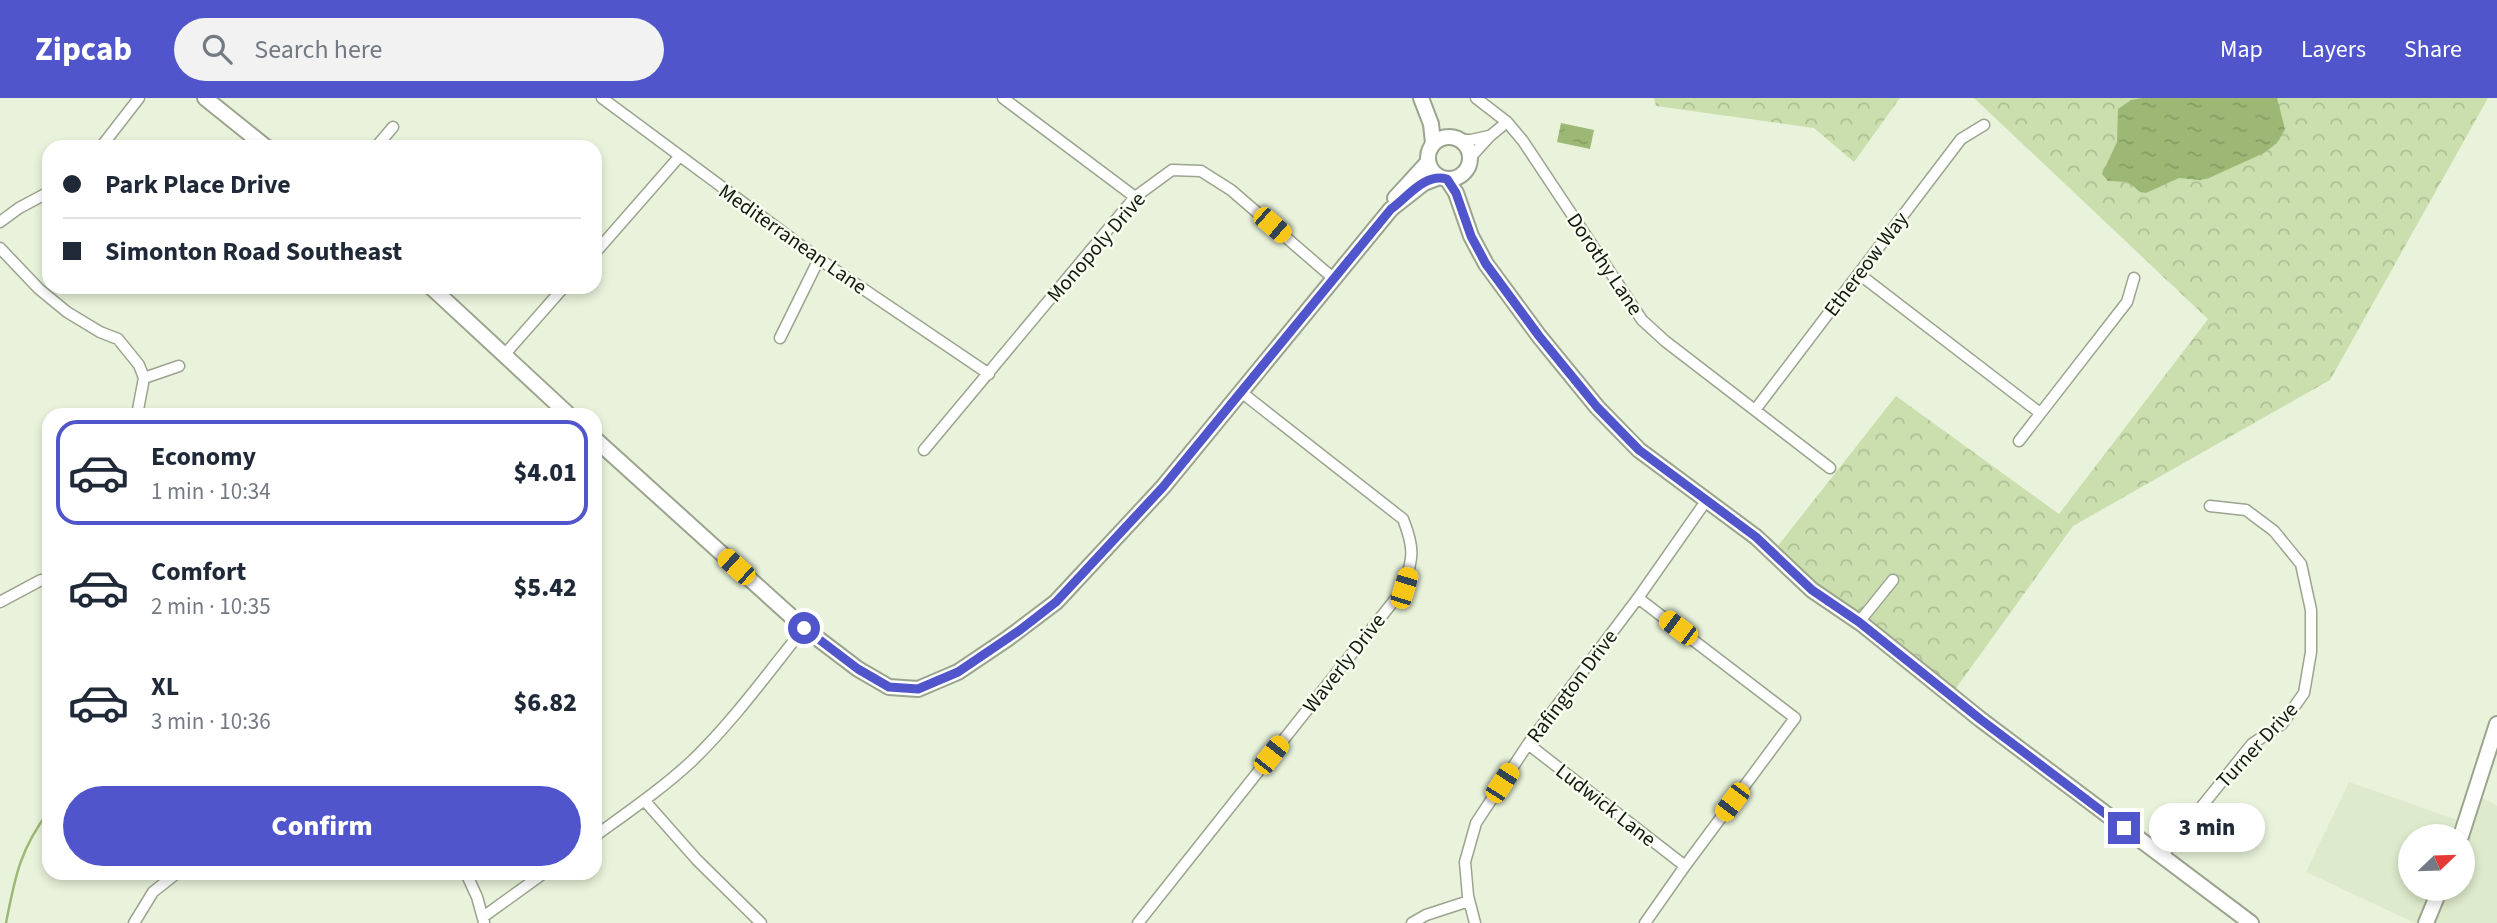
<!DOCTYPE html>
<meta charset="utf-8">
<style>
body{margin:0;font-family:"Source Sans 3",sans-serif;background:#f2f2f3;color:#1f2937;height:100vh;display:flex;flex-direction:column;font-size:26px;white-space:nowrap}
*{box-sizing:border-box;margin:0}
p{font-size:23px;color:#747a83}
.icon{flex:none;width:38px;height:38px;fill:none;stroke:currentColor;stroke-width:2;stroke-linecap:round;stroke-linejoin:round}
.map{position:relative;flex:1;overflow:hidden}
.side{position:absolute;left:42px;top:310px;width:560px;height:472px;display:flex;flex-direction:column;background:#fff;border-radius:21px;box-shadow:0 4px 10px #0003}
.side>*{flex:none}
.hud{position:absolute;left:42px;top:42px;width:560px;height:154px;border-radius:21px;box-shadow:0 4px 10px #0003;display:grid;align-content:center;height:154px;padding:0 21px;background:#fff}
.needle{width:46px;rotate:67deg}
.controls{position:absolute;left:2398px;top:726px;display:grid;gap:14px}
.controls a{display:grid;place-items:center;width:77px;height:77px;border-radius:50%;background:#fff;box-shadow:0 4px 10px #0003;font-size:35px}
.end{position:absolute;width:32px;height:32px;margin:-16px;border:9px solid #5055cb;background:#fff;box-shadow:0 0 0 4px #fff}
.from{border-radius:50%}
.bubble{position:absolute;height:49px;border-radius:24px;background:#fff;box-shadow:0 4px 10px #0003;font-size:23px;font-weight:800;line-height:49px;text-align:center}
.car{position:absolute;width:21px;height:42px;margin:-21px -10px;border-radius:9px;box-shadow:0 0 5px 2px #0007;background:linear-gradient(#f5c518 24%,#345 0 40%,#f5c518 0 76%,#345 0 86%,#f5c518 0)}
.hud b{display:flex;align-items:center;gap:24px;height:66px;font-size:26px}
.hud b+b{border-top:2px solid #e0e1e3}
.hud i{width:18px;height:18px;background:#1f2937}
ul{padding:12px 0 0;list-style:none}
li{display:flex;align-items:center;gap:21px;height:105px;margin:0 14px 10px;padding:0 7px;border:4px solid transparent;border-radius:21px}
li div{flex:1}
li b{display:block;font-size:26px}
li em{font-style:normal;font-weight:800}
li.on{border-color:#5055cb}
li>.icon{width:63px;height:63px;stroke-width:1.5}
.button{display:flex;gap:14px;margin-top:auto;padding:14px 21px}
.button a{flex:1;height:80px;border-radius:42px;background:#5055cb;color:#fff;font-size:28px;font-weight:800;line-height:80px;text-align:center}
header{display:flex;align-items:center;gap:42px;box-sizing:border-box;height:98px;padding:0 35px;background:#5055cb;color:#fff}
header strong{font-size:33px}
nav{display:flex;gap:38px;margin-inline-start:auto;font-size:24px}
.search{width:490px;height:63px;background:#f2f2f3;display:flex;align-items:center;gap:18px;box-sizing:border-box;padding:0 24px;border-radius:38px;color:#747a83;font-size:26px}
.map>svg:first-child{display:block}
.built{fill:#ddeacb;fill-rule:evenodd}
.forest{fill:url(#forest-crowns)}
.water{fill:url(#water-ripples)}
.lines{fill:none;stroke-linecap:round;stroke-linejoin:round}
.stream{stroke:#9db875;stroke-width:2.5}
.street-casing{stroke:#9aa48e;stroke-width:13}
.secondary-casing{stroke:#9aa48e;stroke-width:18}
.street{stroke:#fff;stroke-width:10}
.secondary{stroke:#fff;stroke-width:14}
.route{stroke:#5055cb;stroke-width:9}
.labels{text-anchor:middle;dominant-baseline:central;stroke-width:5;stroke-linejoin:round;paint-order:stroke}
.street-label{font-size:21px;fill:#141810;stroke:#f9fff0}
</style>
<header>
<strong>Zipcab</strong>
<div class="search"><svg class="icon" aria-label="search" viewBox="0 0 24 24"><circle cx="10" cy="10" r="6"/><path d="M15 15l6 6"/></svg>Search here</div>
<nav><a>Map</a><a>Layers</a><a>Share</a></nav>
</header>
<div class="map">
<svg width="2497" height="825" viewBox="0 0 2497 825">
<defs>
<pattern id="forest-crowns" width="20" height="18" patternUnits="userSpaceOnUse" patternTransform="scale(1.75)"><rect width="20" height="18" fill="#cadfad"/><path d="M2 6a3 3 0 1 1 6 0M12 15a3 3 0 1 1 6 0" fill="none" stroke="#adbf94"/></pattern>
<pattern id="water-ripples" width="26" height="14" patternUnits="userSpaceOnUse" patternTransform="scale(1.75)"><rect width="26" height="14" fill="#9db875"/><path d="M2 4q2-2 4 0t4 0M15 11q2-2 4 0t4 0" fill="none" stroke="#869d64"/></pattern>
</defs>
<rect width="100%" height="100%" fill="#e9f3db"/>
<path class="built" d="M2349 684 2463 724 2474 695 2497 708V825H2415L2306 774ZM2410 738H2462V791H2410Z"/>
<path class="forest" d="M1654 0H1900L1854 64 1814 30 1656 8Z
M1974 0H2488L2330 282 2073 428 1954 593 1808 479 1777 449 1896 298 2059 416 2208 221Z"/>
<path class="water" d="M2142 0H2277L2285 31 2277 45 2264 55 2209 80 2200 82 2179 80 2146 95 2140 94 2128 84 2108 83 2102 76 2117 44 2118 11 2131 2Z
M1561 25 1594 32 1590 51 1557 44Z"/>
<g class="lines">
<path class="stream" d="M6 825C15 779 20 751 49 713"/>
<g class="street-casing">
<path id="street" d="M602 0 819 161 989 276
M1003 0 1135 99
M1476 0 1507 24 1523 43 1642 222 1665 243 1830 370
M1460 42H1471L1489 38
M101 49 139 0
M376 49 393 29
M1470 60 1490 38 1507 24
M0 124 19 110 49 94
M0 150 39 191 67 214 100 234 118 241 139 267 144 280 137 317
M595 155 679 59
M1859 176 2040 315
M780 240 819 161
M505 256 564 189
M144 280 179 268
M1755 312 1961 41 1984 27
M2019 343 2127 204 2134 180
M924 352 1135 99 1172 72 1201 73 1231 92 1333 180
M1638 500 1795 620 1685 768 1645 825
M0 504 41 482H49
M1859 524 1893 482
M1528 646 1685 768
M644 702 697 762 761 825
M595 738C628 714 663 690 693 662 734 622 768 575 804 530
M2161 759 2252 646 2282 626 2304 595 2311 554V512L2301 466 2274 433 2246 412 2210 408
M466 775 477 799 484 824
M483 819 544 775
M134 825 153 794 177 775
M1138 825 1404 490C1413 459 1415 451 1403 421L1241 294
M1412 825 1426 817 1469 803
M1475 825 1468 798 1465 764 1476 725 1528 646 1638 500 1706 403"/>
</g>
<g class="secondary-casing">
<path id="secondary" d="M205 0 266 49
M1421 0 1431 26 1433 45
M1428 60a21 21 0 1 1 42 0a21 21 0 1 1-42 0Z
M1447 81 1456 95 1471 138 1486 166 1539 238 1597 309 1639 352 1756 439 1812 492 1862 526 1980 621 2251 825
M1395 100 1428 64
M431 189 569 317
M595 341 804 530 858 571 889 589 918 591 958 574 1007 541 1056 504 1163 389 1391 111 1424 85 1440 79
M2461 738 2497 626
M2426 825 2440 791"/>
</g>
<use href="#street" class="street"/>
<use href="#secondary" class="secondary"/>
</g>
<g class="lines">
<path class="route" d="M804 530 858 571 889 589 918 591 958 574 1020 532 1056 504 1163 389 1391 111C1408 99 1424 75 1447 81L1456 95 1471 138 1486 166 1539 238 1597 309 1639 352 1756 439 1812 492 1859 524 1980 621 2124 730"/>
</g>
<g class="labels">
<g class="street-label">
<text transform="translate(793 141) rotate(35)">Mediterranean Lane</text>
<text transform="translate(1096 149) rotate(-49)">Monopoly Drive</text>
<text transform="translate(1605 166) rotate(56)">Dorothy Lane</text>
<text transform="translate(1866 166) rotate(-53)">Ethereow Way</text>
<text transform="translate(1344 565) rotate(-52)">Waverly Drive</text>
<text transform="translate(1572 588) rotate(-53)">Rafington Drive</text>
<text transform="translate(2257 647) rotate(-47)">Turner Drive</text>
<text transform="translate(1606 707) rotate(38)">Ludwick Lane</text>
</g>
</g>
</svg>
<div class="controls">
<a><svg class="needle" viewBox="-14 -14 28 28"><path d="M0-13l5 13h-10z" fill="#e53935"/><path d="M0 13l5-13h-10z" fill="#747a83"/></svg></a>
</div>
<i class="end from" style="left:804px;top:530px"></i>
<i class="end" style="left:2124px;top:730px"></i>
<div class="bubble" style="left:2149px;top:705px;width:116px">3 min</div>
<i class="car" style="left:1272px;top:127px;rotate:131deg"></i>
<i class="car" style="left:736px;top:469px;rotate:312deg"></i>
<i class="car" style="left:1404px;top:490px;rotate:17deg"></i>
<i class="car" style="left:1678px;top:530px;rotate:307deg"></i>
<i class="car" style="left:1271px;top:657px;rotate:38deg"></i>
<i class="car" style="left:1502px;top:685px;rotate:33deg"></i>
<i class="car" style="left:1732px;top:704px;rotate:217deg"></i>
<div class="hud">
<b><i class="from"></i>Park Place Drive</b>
<b><i></i>Simonton Road Southeast</b>
</div>
<section class="side">
<ul>
<li class="on"><svg class="icon" aria-label="car" viewBox="0 0 24 24"><path d="M5 17H2v-5l4-1 3-4h7l3 4 3 1v5h-3M9 17h6M6 11h13"/><circle cx="7" cy="17" r="2"/><circle cx="17" cy="17" r="2"/></svg><div><b>Economy</b><p>1 min · 10:34</p></div><em>$4.01</em></li>
<li><svg class="icon" aria-label="car" viewBox="0 0 24 24"><path d="M5 17H2v-5l4-1 3-4h7l3 4 3 1v5h-3M9 17h6M6 11h13"/><circle cx="7" cy="17" r="2"/><circle cx="17" cy="17" r="2"/></svg><div><b>Comfort</b><p>2 min · 10:35</p></div><em>$5.42</em></li>
<li><svg class="icon" aria-label="car" viewBox="0 0 24 24"><path d="M5 17H2v-5l4-1 3-4h7l3 4 3 1v5h-3M9 17h6M6 11h13"/><circle cx="7" cy="17" r="2"/><circle cx="17" cy="17" r="2"/></svg><div><b>XL</b><p>3 min · 10:36</p></div><em>$6.82</em></li>
</ul>
<div class="button"><a>Confirm</a></div>
</section>
</div>
